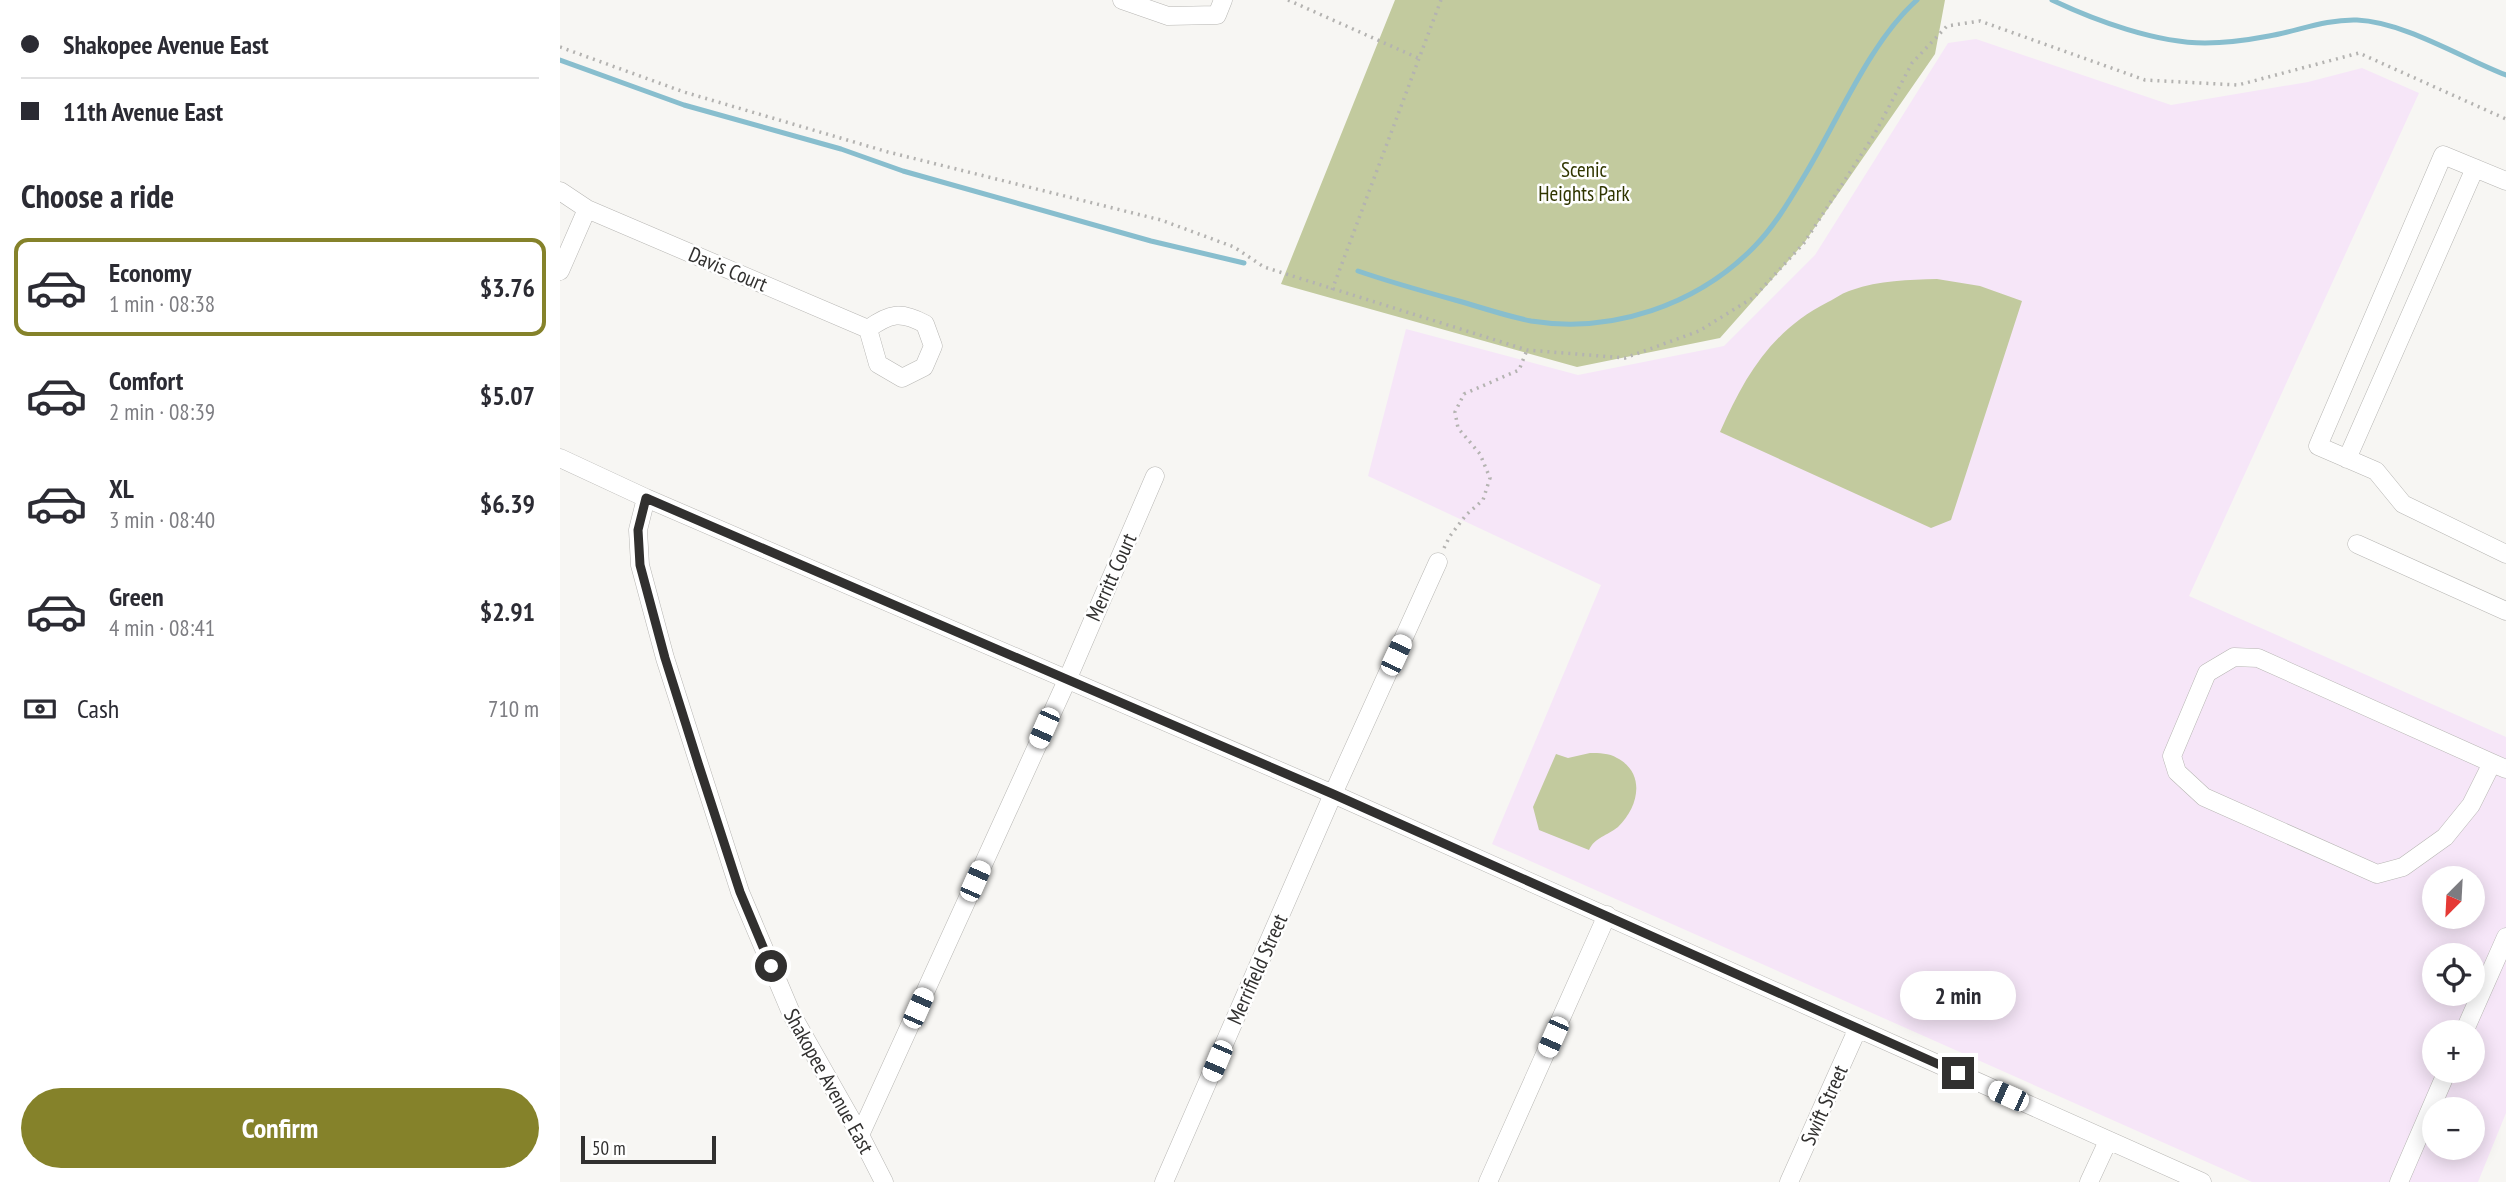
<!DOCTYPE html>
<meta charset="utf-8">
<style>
body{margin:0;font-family:"PT Sans Narrow",sans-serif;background:#f7f7f7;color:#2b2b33;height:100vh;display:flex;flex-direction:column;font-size:26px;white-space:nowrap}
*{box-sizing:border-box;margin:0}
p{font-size:23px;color:#7c7c81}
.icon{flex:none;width:38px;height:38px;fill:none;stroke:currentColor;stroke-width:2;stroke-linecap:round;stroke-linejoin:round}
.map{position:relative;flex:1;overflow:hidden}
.details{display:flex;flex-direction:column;background:#fff;width:560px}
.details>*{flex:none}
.hud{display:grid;align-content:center;height:154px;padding:0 21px;background:#fff}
.needle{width:46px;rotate:204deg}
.controls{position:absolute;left:1862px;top:866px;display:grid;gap:14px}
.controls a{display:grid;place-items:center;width:63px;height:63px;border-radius:50%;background:#fff;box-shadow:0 4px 18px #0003;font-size:35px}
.scale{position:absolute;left:21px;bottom:18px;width:135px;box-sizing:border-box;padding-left:7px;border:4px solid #31302f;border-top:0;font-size:19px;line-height:24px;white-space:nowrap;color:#31302f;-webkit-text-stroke:5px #fff;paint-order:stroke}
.end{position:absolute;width:32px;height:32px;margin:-16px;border:9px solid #31302f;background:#fff;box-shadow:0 0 0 4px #fff}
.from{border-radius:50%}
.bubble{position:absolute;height:49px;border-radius:24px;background:#fff;box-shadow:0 4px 18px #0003;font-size:23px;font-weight:600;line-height:49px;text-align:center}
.car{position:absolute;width:21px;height:42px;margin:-21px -10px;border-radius:9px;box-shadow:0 0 5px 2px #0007;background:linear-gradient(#fff 24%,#345 0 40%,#fff 0 76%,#345 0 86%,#fff 0)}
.hud b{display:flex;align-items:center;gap:24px;height:66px;font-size:26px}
.hud b+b{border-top:2px solid #e1e1e2}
.hud i{width:18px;height:18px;background:#2b2b33}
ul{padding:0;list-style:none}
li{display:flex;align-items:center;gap:21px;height:98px;margin:0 14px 10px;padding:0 7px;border:4px solid transparent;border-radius:14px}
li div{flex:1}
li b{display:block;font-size:26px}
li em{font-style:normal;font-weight:600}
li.on{border-color:#85822a}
li>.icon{width:63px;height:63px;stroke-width:1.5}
h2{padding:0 21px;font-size:32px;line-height:84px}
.pay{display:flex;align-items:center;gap:18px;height:77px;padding:0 21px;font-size:26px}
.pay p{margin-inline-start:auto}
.cta{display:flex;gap:14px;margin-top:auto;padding:14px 21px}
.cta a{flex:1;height:80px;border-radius:42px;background:#85822a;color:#fff;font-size:28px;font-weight:600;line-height:80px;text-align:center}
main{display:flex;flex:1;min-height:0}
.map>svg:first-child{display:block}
.education{fill:#f6e6f8;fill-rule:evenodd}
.green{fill:#c2ca9e}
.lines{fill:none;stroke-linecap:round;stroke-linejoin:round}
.stream{stroke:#88bece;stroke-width:5}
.minor-casing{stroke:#b7b6b3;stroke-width:19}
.path{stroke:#b4b3b1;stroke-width:3.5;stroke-dasharray:2 5;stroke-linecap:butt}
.minor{stroke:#fff;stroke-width:18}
.route{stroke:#31302f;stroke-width:9}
.labels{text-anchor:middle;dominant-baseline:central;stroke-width:5;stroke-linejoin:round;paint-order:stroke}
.park-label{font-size:21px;fill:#303600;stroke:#fff}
.street-label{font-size:21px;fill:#31302f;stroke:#fff}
</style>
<main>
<section class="details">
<div class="hud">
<b><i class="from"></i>Shakopee Avenue East</b>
<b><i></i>11th Avenue East</b>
</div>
<h2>Choose a ride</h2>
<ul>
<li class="on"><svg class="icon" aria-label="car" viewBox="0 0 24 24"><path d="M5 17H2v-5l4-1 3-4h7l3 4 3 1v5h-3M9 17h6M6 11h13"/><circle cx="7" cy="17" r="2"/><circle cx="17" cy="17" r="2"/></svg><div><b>Economy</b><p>1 min · 08:38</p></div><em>$3.76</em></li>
<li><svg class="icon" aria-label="car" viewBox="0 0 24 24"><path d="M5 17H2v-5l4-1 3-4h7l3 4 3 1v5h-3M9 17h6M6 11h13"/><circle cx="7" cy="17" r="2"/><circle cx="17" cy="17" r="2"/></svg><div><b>Comfort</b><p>2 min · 08:39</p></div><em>$5.07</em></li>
<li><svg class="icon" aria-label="car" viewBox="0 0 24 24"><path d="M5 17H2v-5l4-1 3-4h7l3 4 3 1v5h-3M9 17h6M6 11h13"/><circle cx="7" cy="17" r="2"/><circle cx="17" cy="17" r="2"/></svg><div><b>XL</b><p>3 min · 08:40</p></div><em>$6.39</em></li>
<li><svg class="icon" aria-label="car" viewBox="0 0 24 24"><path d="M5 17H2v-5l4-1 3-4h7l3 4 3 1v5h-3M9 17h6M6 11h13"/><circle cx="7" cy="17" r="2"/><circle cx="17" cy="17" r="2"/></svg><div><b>Green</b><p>4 min · 08:41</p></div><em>$2.91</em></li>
</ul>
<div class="pay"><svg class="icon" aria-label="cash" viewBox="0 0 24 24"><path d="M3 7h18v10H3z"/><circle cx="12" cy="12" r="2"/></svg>Cash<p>710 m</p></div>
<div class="cta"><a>Confirm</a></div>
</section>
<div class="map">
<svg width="1946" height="1182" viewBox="0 0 1946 1182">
<rect width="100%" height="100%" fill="#f7f6f3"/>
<path class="education" d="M1416 39 1611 105 1748 82 1802 68 1859 93 1629 596 1946 737V1113L1918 1182H1692L932 844 1041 585 808 476 846 329 1018 375 1164 346 1255 255 1388 43ZM1874 878H1913V917H1874ZM1874 956H1913V994H1874ZM1874 1032H1913V1071H1874ZM1874 1110H1913V1148H1874Z"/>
<path class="green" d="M835 0H1385L1375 54 1244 243 1160 338 1017 367 721 284Z
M1377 279 1420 286 1462 301 1391 520 1371 528 1160 432C1185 376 1211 331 1268 302 1276 298 1284 292 1292 290 1319 280 1349 280 1377 279Z
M1030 753C1039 753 1049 753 1057 758 1086 773 1079 807 1058 827 1047 836 1035 837 1029 850L979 830 973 807 996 754 1008 758Z"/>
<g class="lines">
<path class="stream" d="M1492 0C1536 21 1597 43 1645 43 1666 43 1688 40 1709 36 1738 31 1766 19 1797 20 1844 22 1902 58 1946 75
M0 60 124 105 281 149 343 171 591 241 684 263
M798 271C830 282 862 291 895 300 920 307 946 316 971 321 1052 334 1137 305 1194 247 1215 226 1231 198 1246 173 1279 118 1310 42 1357 0"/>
<g class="minor-casing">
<path id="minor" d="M562 0 608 16 657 15 663 0
M1946 181 1883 155 1758 446 1816 471 1843 504 1946 554
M0 191 27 209 308 329 318 364 342 378 364 367 373 346 365 324C341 311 330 313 308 329
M0 271 27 209
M0 458 86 498 773 794 1642 1182
M1787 459 1915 168
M86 498 78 530 80 565 105 658 180 892 232 1015 300 1135 324 1182
M1797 544 1946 611
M1932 763 1911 805 1885 837 1843 867 1817 874 1644 797 1617 772 1612 756 1647 673 1674 657 1698 658 1932 763 1946 769
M1904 1032 1946 937
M300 1135 508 678 595 476
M604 1182 773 794 878 562
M928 1182 1047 915
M1229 1182 1298 1028
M1529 1182 1548 1141
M1839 1182 1887 1071"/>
</g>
<path class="path" d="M728 0 858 58
M0 47 124 92 328 152 601 220 674 247 704 267 967 350 1065 358 1139 331 1194 297 1244 243 1314 135 1352 63 1387 26 1420 21 1585 80 1678 85 1799 53 1946 119
M772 290 881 0
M884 548 890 536 906 515 923 500 930 478 920 454 898 428 895 412 904 394 959 370 967 350"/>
<use href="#minor" class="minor"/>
</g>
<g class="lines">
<path class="route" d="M211 966 180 892 139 766 105 658 80 565 78 530 86 498 773 794 1398 1073"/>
</g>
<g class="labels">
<g class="park-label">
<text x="1024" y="169">Scenic<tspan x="1024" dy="24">Heights Park</tspan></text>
</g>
<g class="street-label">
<text transform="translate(168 269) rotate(23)">Davis Court</text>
<text transform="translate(551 577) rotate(-66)">Merritt Court</text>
<text transform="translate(697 969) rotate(-66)">Merrifield Street</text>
<text transform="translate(269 1081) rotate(61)">Shakopee Avenue East</text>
<text transform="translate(1264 1105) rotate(-66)">Swift Street</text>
</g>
</g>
</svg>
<div class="controls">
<a><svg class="needle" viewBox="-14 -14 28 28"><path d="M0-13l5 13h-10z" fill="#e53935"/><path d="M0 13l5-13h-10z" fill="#7c7c81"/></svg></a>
<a><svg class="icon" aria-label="locate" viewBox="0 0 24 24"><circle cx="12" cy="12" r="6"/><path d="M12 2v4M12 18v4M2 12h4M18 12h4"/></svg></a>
<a>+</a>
<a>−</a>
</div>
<div class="scale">50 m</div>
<i class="end from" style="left:211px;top:966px"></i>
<i class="end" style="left:1398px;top:1073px"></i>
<div class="bubble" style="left:1340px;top:971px;width:116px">2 min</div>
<i class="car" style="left:836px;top:655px;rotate:25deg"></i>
<i class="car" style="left:484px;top:728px;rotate:204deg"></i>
<i class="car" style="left:415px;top:881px;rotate:24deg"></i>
<i class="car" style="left:358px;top:1008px;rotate:24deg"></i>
<i class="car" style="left:993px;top:1037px;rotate:204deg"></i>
<i class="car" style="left:657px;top:1061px;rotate:203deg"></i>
<i class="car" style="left:1448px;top:1096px;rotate:294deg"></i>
</div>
</main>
